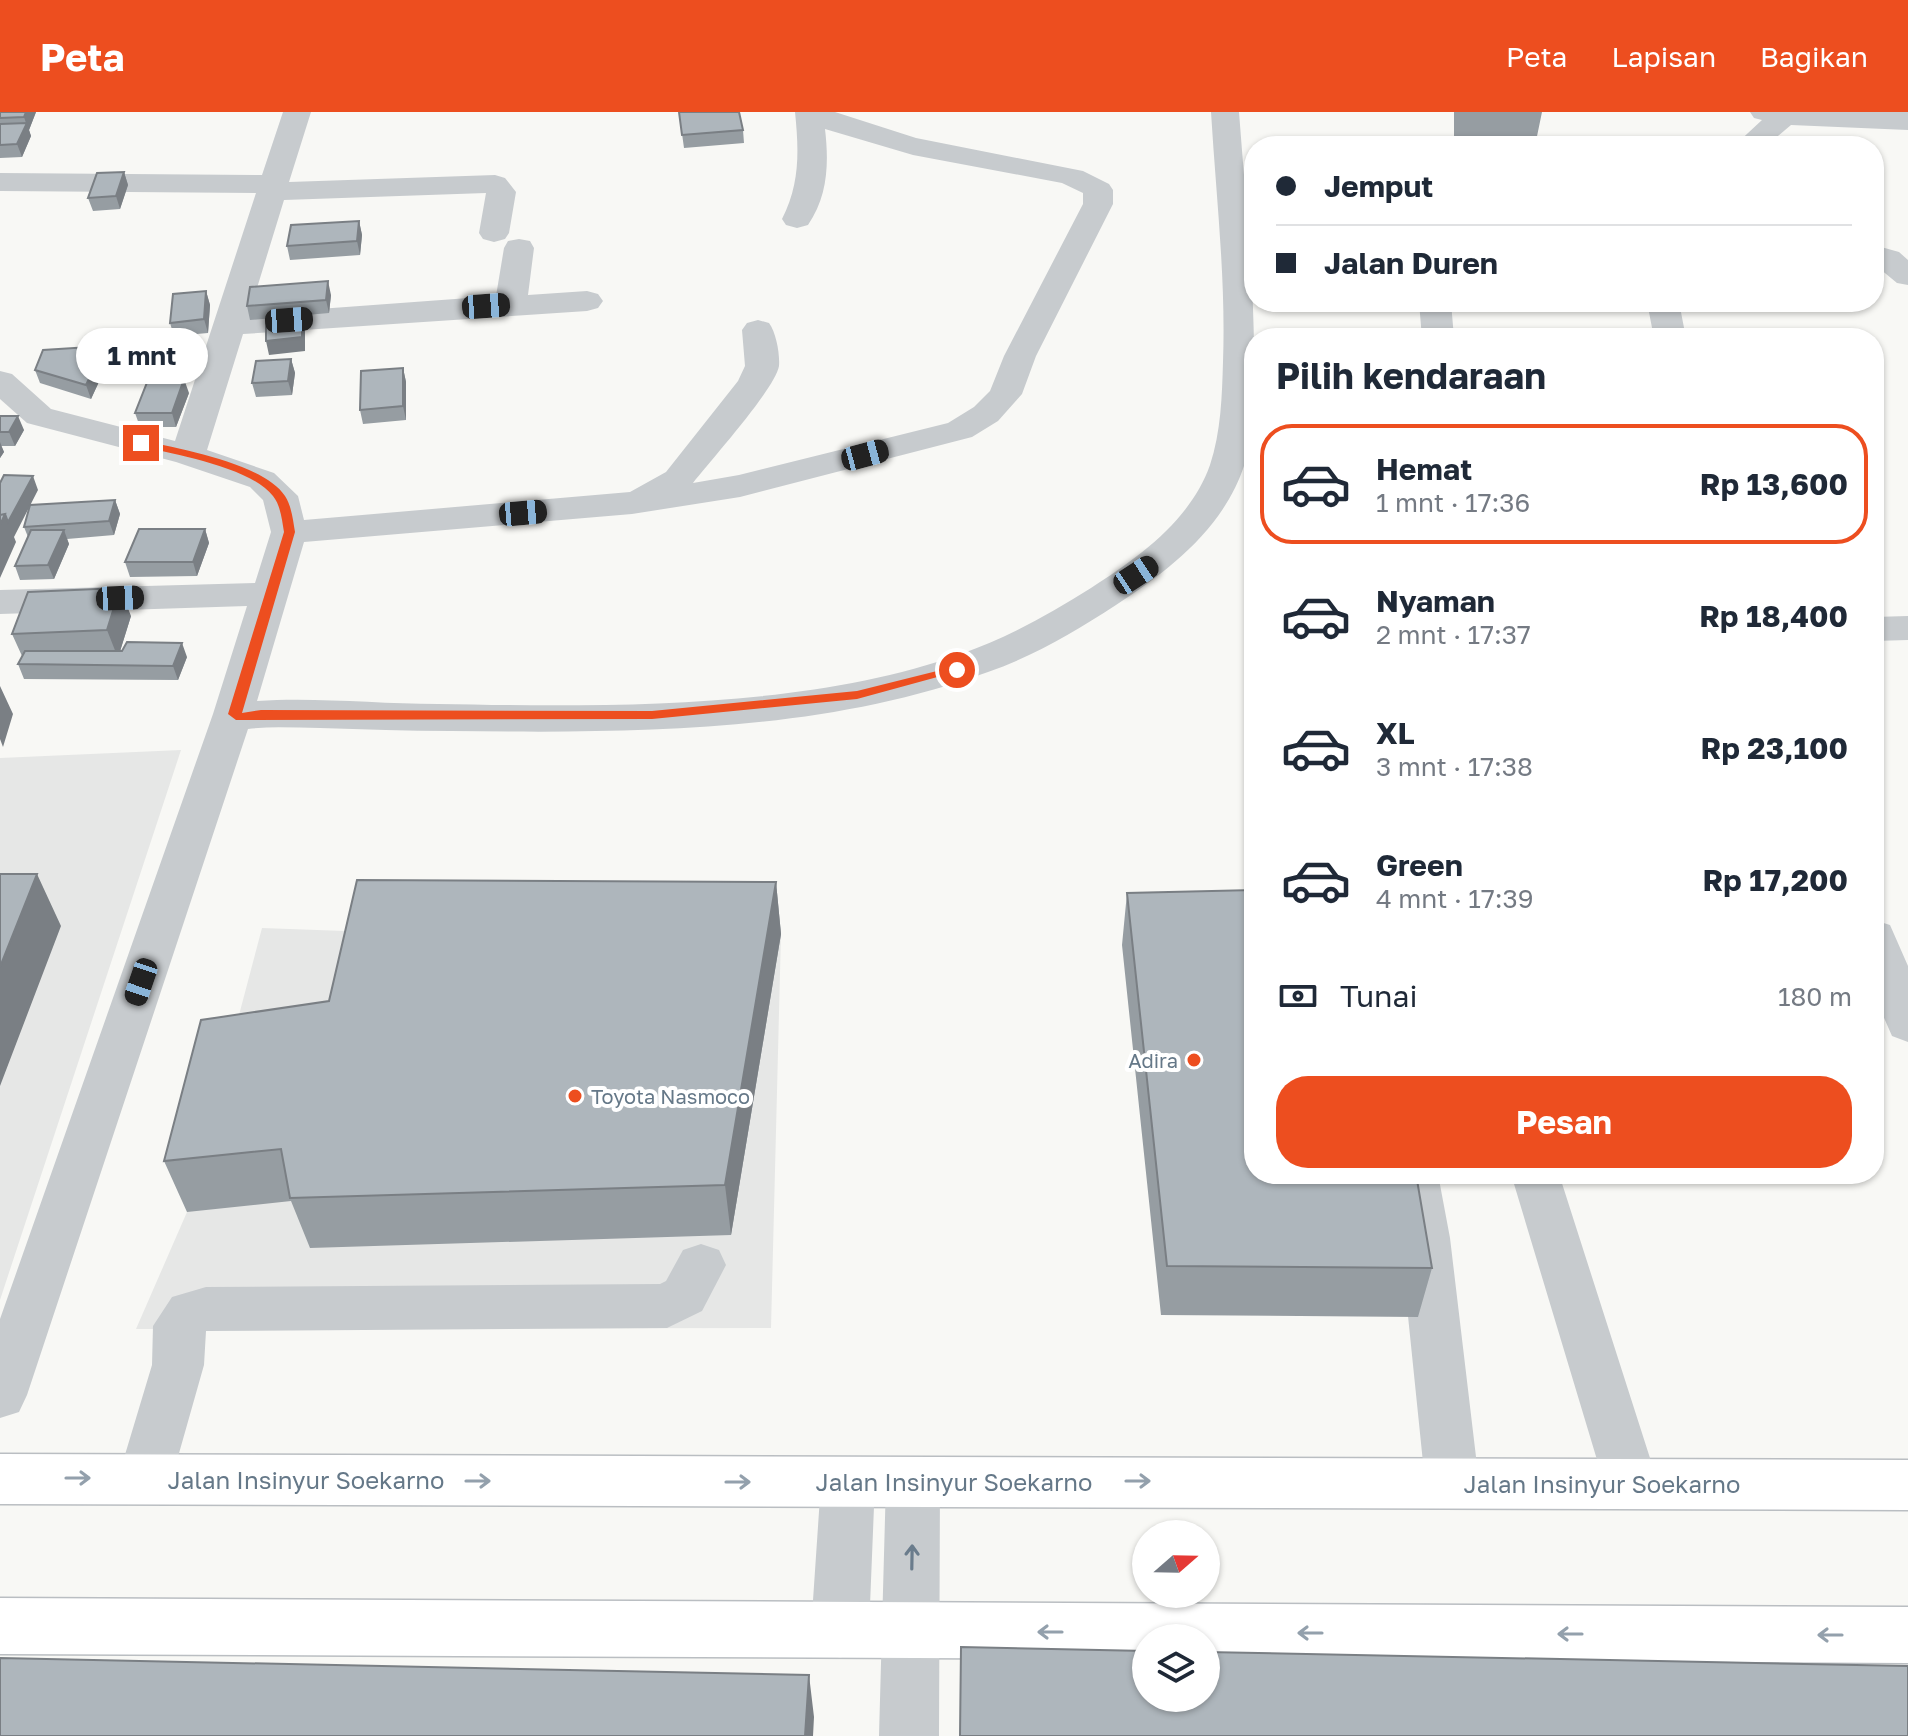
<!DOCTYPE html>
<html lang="id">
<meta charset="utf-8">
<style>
body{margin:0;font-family:"Golos Text",sans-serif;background:#f6f6f7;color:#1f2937;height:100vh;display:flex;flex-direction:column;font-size:30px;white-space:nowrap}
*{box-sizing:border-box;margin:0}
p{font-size:26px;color:#747a83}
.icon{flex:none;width:44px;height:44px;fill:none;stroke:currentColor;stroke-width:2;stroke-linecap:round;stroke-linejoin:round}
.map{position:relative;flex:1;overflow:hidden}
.side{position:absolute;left:1244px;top:216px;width:640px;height:856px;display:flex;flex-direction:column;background:#fff;border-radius:32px;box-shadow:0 2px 6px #0004}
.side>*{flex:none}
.top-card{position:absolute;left:1244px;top:24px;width:640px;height:176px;border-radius:32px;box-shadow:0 2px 6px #0004;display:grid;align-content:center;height:176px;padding:0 32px;background:#fff}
.needle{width:52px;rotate:70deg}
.buttons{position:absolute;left:1132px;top:1408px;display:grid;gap:16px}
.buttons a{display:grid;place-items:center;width:88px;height:88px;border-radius:50%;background:#fff;box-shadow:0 2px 6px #0004;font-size:40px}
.end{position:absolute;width:36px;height:36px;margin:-18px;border:10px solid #ed4e1f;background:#fff;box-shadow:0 0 0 4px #fff}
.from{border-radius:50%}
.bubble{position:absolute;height:56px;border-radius:28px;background:#fff;box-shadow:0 2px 6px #0004;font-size:26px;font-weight:700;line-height:56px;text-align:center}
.car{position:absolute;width:24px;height:48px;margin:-24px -12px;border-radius:10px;box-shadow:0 0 6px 2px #0007;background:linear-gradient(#222 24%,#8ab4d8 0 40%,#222 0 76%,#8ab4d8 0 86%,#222 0)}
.top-card b{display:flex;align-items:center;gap:28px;height:76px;font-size:30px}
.top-card b+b{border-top:2px solid #e0e1e3}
.top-card i{width:20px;height:20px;background:#1f2937}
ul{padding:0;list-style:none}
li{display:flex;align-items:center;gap:24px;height:120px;margin:0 16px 12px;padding:0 16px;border:4px solid transparent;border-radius:32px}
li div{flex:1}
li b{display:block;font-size:30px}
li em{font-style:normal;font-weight:700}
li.current{border-color:#ed4e1f}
li>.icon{width:72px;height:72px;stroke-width:1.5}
h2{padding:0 32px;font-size:36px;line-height:96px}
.pay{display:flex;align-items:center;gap:20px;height:88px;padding:0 32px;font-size:30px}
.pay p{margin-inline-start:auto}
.cta{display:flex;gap:16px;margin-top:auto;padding:16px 32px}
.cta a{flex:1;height:92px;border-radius:32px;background:#ed4e1f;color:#fff;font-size:32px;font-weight:700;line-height:92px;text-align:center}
header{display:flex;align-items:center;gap:48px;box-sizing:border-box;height:112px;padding:0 40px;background:#ed4e1f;color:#fff}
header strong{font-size:38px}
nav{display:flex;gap:44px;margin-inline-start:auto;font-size:28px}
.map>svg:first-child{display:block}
.built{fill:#e6e7e6}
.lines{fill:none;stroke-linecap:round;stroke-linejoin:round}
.major-casing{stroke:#babec2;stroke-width:3}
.minor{fill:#c7cbce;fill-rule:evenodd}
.major{fill:#fff;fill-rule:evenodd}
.wall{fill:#969da2}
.shaded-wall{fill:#7a7f84}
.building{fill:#aeb6bc;stroke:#7a7f84;stroke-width:2}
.oneway{stroke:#93a0ac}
.oneway2{stroke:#6a7c8c}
.route{fill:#ed4e1f}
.poi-dot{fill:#ed4e1f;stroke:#fff;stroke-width:3}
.labels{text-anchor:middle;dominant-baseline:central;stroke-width:8;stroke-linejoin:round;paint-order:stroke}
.poi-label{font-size:20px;fill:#657888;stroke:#fff;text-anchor:end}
.near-street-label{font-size:24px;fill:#657888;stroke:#fff}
</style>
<header>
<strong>Peta</strong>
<nav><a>Peta</a><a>Lapisan</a><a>Bagikan</a></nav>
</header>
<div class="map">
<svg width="1908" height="1624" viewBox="0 0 1908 1624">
<rect width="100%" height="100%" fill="#f8f8f5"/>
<path class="built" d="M181 638 0 1188V646Z
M262 816 372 820 781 822 771 1216 136 1217 187 1100Z"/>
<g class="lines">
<g class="major-casing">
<path id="major" d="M0 1342 1908 1348V1398L0 1392Z
M0 1486 1908 1495V1551L1206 1547V1526H1146V1547L0 1542Z"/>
</g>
<path class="minor" d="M283 0H311L289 70 495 63 505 66 516 80 509 121 505 127 494 130 483 127 479 121 486 81 284 88 249 202 496 184 504 136 508 129 519 127 530 129 534 136 528 183 587 179 598 182 603 189 598 196 587 199 243 222 207 338 274 361 298 384 304 408 630 380 666 360 738 269 745 254 742 218 747 211 758 208 769 211C776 220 780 242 779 254 775 277 711 348 693 371L739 363 948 311 974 295 990 279 1004 244 1083 92V81L1062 71 913 43 825 17C829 51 828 84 808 113L797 116 786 113 782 107C800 72 799 39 795 0H835L916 26 1083 59 1109 72 1113 78V92L1036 244 1022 282 998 309 972 325 740 385 632 402 304 430 257 589C316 585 378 592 438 592 602 595 805 598 961 542 1007 526 1050 502 1091 476 1139 445 1190 409 1210 353 1221 320 1222 284 1223 250 1226 167 1216 83 1211 0H1239C1245 81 1254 166 1254 243 1254 279 1256 316 1245 351 1225 415 1170 458 1116 493 1076 519 1034 544 988 560 818 622 629 621 451 619 407 619 364 617 320 616 296 616 272 614 248 617L27 1283 19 1300 0 1306V1207L213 602 247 494 0 502V478L255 471 271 420 263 388 250 375 176 350 27 311 0 287V259L12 262 51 297 175 329 256 81 0 79V61L262 63Z
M1750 0H1908V18L1791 13 1766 34H1734L1762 8 1754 6Z
M1874 133 1899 140 1908 148V173L1897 171 1874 152Z
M1419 190H1451L1454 226H1422Z
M1647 190H1679L1686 226H1654Z
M1908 504V528L1874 529V505Z
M1874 808 1890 813 1908 854V930L1892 924 1874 883Z
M1390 1062H1438L1450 1126 1479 1370 1471 1388 1452 1395 1433 1388 1425 1370 1400 1126Z
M1511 1062H1559L1658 1371 1650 1389 1631 1396 1612 1389 1604 1371Z
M701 1132 719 1138 726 1153 702 1199 667 1216 206 1219 204 1253 172 1366 164 1384 145 1391 126 1384 118 1366 152 1253 153 1214 172 1185 206 1175 660 1172 666 1169 683 1138Z
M848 1345 867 1352 875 1370 869 1518 860 1538 840 1546 820 1538 811 1518 821 1370 829 1352Z
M913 1345 932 1352 940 1370 939 1624H879L886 1370 894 1352Z"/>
<use href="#major" class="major"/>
</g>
<path class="wall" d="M36 0 29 18 31 24 22 45 0 46V6Z
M679 0 743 18 744 31 684 36Z
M1454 0H1542L1535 34H1454Z
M124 60 128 73 120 97 93 99 88 86Z
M359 109 362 123 360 143 290 148 287 134Z
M206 179 210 193 208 221 174 224 170 211Z
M331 183 329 201 250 208 247 194Z
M105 234 109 248 91 287 40 271 35 258Z
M291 247 295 261 292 283 256 285 252 271Z
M403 256 406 270V308L363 312 360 298Z
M189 281 176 315H140L135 301Z
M0 304 24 318 15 334H1L4 340 0 346Z
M115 388 120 402 114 423 67 427 69 432 54 467 20 468 15 454 28 425 24 415Z
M205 417 209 431 197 464 130 465 125 450Z
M131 504 120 539 187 545 178 568 24 567 18 552 22 544 12 522Z
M776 770 781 822 731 1123 310 1136 291 1089 187 1100 164 1049 329 889Z
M1127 781 1432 1156 1418 1205 1161 1203 1122 833Z"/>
<path class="shaded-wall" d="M26 0H36L29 18 31 24 22 45 17 32 26 11 24 5Z
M124 60 128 73 120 97 116 84Z
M359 109 362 123 360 143 357 129Z
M328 169 331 183 329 201 326 188Z
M206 179 210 193 208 221 204 207Z
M302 205 305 219V239L269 243 266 229Z
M105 234 109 248 91 287 86 273Z
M291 247 295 261 292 283 288 269Z
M403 256 406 270V308L403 294Z
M184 267 189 281 176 315 172 301Z
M18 304 24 318 15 334 9 320Z
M0 330 4 340 0 346Z
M33 364 38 378 14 425 16 430 0 466V413L5 402Z
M115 388 120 402 114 423 109 409Z
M205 417 209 431 197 464 193 450Z
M64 418 69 432 54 467 48 453Z
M120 476 131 504 118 546 107 518Z
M182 531 187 545 178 568 173 554Z
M0 574 13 602 3 635 0 627Z
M37 762 61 814 0 974V855Z
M776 770 781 822 731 1123 725 1073Z
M809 1563 814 1605 813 1624H805Z"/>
<path class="building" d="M0 0H26L24 5 0 6Z
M679 0H739L743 18 682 23Z
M27 11 17 32 0 33V12Z
M124 60 116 84 88 86 97 61Z
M359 109 357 129 287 134 291 113Z
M328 169 326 188 247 194 250 175Z
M206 179 204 207 170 211 173 182Z
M302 205V225L266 229V209Z
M105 234 86 273 35 258 43 238Z
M291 247 288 269 252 271 256 249Z
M403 256V294L360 298 361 259Z
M184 267 172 301H135L148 268Z
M0 304H18L9 320H0Z
M4 363 33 364 8 410 5 402 0 403V371Z
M115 388 109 409 24 415 30 393Z
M5 402 0 413V403Z
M139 417H205L193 450H125Z
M31 418H64L48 453 15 454Z
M120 476 107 518 12 522 28 480Z
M127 530 182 531 173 554 18 552 25 539H122Z
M0 762H37L0 855Z
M357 768 776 770 725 1073 290 1086 281 1037 164 1049 201 908 329 889Z
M1254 778V1062H1416L1432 1156 1167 1154 1127 781Z
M961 1535 1146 1539V1586H1206V1540L1908 1554V1624H960Z
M0 1546 809 1563 805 1624H0Z"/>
<defs><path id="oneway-shaft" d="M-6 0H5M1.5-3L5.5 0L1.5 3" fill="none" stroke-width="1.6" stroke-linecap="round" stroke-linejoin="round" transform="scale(2)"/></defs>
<g class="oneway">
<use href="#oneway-shaft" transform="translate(78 1366)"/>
<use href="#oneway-shaft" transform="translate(478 1369)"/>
<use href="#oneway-shaft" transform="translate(1138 1369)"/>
<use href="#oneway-shaft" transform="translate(738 1370)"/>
<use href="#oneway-shaft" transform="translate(1050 1520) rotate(-180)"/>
<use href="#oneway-shaft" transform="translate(1310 1521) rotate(-180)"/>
<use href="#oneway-shaft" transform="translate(1570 1522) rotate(-180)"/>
<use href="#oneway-shaft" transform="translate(1830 1523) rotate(-180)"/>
</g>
<use class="oneway2" href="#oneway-shaft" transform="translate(912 1445) rotate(-89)"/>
<path class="route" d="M141 328C178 337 264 351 285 384 292 395 293 409 295 420L242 601 261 598 652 599 857 579 957 554 963 558 857 587 652 607 236 608 228 602 284 420C282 409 281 394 273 384 249 354 174 343 137 333L136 331Z"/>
<g class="poi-dot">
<circle cx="1194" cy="948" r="8"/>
<circle cx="575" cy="984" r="8"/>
</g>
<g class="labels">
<g class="poi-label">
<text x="1178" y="948">Adira</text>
<text x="591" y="984" text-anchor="start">Toyota Nasmoco</text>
</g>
<g class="near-street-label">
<text x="306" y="1367">Jalan Insinyur Soekarno</text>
<text x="954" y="1369">Jalan Insinyur Soekarno</text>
<text x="1602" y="1371">Jalan Insinyur Soekarno</text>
</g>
</g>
</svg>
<div class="buttons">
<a><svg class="needle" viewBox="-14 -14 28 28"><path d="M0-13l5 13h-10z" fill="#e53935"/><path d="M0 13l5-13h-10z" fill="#747a83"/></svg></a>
<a><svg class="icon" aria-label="layers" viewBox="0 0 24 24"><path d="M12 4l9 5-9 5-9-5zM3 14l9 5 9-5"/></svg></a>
</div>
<i class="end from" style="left:957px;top:558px"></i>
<i class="end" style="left:141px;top:331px"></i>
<div class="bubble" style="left:76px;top:216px;width:132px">1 mnt</div>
<i class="car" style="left:486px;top:194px;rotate:86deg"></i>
<i class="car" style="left:289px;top:208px;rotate:86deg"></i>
<i class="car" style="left:865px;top:343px;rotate:75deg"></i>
<i class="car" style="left:523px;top:401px;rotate:85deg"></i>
<i class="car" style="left:1136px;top:463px;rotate:57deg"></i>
<i class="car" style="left:120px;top:486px;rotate:88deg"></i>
<i class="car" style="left:141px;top:870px;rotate:199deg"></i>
<div class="top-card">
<b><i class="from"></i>Jemput</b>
<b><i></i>Jalan Duren</b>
</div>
<section class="side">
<h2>Pilih kendaraan</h2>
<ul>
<li class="current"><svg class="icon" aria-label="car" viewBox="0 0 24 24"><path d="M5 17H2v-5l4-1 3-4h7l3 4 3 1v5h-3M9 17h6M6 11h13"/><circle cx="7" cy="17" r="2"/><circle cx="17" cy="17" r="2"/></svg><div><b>Hemat</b><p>1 mnt · 17:36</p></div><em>Rp 13,600</em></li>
<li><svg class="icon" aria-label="car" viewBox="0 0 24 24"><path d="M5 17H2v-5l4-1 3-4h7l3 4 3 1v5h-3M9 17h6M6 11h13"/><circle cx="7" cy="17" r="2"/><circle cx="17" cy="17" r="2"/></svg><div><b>Nyaman</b><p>2 mnt · 17:37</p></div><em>Rp 18,400</em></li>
<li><svg class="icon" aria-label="car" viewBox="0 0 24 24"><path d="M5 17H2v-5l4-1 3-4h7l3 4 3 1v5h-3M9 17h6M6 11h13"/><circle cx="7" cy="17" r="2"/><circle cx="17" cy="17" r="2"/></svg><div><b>XL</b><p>3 mnt · 17:38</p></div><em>Rp 23,100</em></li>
<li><svg class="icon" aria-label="car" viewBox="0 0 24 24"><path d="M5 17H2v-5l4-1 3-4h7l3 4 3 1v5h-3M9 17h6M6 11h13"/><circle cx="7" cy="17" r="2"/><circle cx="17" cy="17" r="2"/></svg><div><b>Green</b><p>4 mnt · 17:39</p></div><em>Rp 17,200</em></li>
</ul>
<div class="pay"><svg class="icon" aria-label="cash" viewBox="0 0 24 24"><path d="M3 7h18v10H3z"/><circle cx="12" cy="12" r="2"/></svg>Tunai<p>180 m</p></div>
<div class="cta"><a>Pesan</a></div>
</section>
</div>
